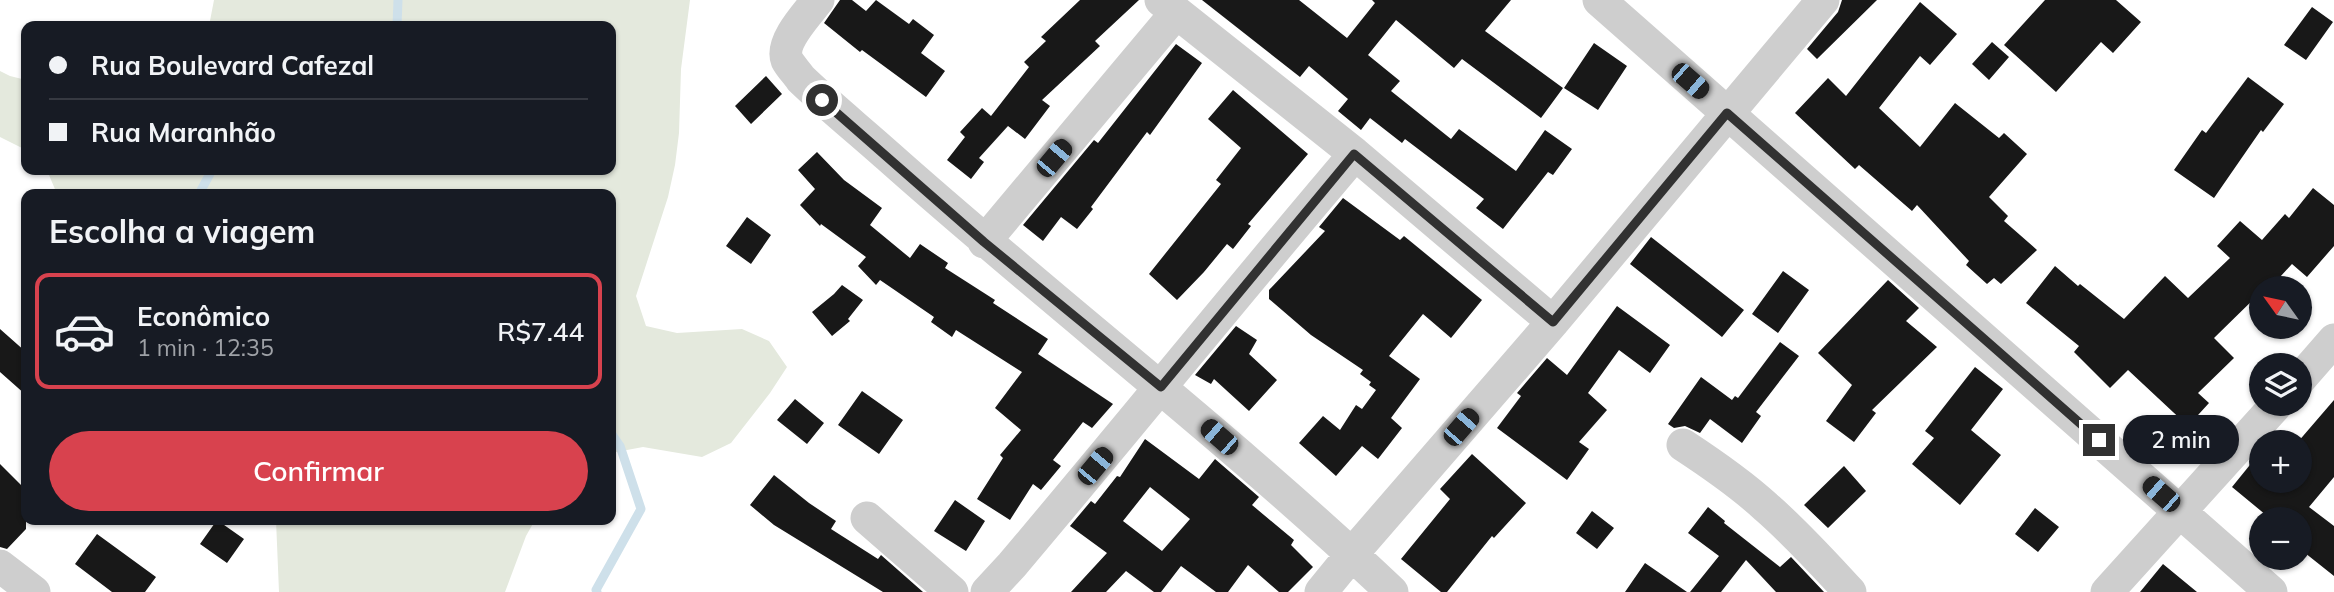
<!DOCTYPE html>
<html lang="pt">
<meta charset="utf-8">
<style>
body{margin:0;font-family:Mulish,sans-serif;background:#20242c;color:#f1f3f6;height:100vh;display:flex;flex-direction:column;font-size:26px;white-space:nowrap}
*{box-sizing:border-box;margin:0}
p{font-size:23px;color:#9ea1a6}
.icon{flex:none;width:38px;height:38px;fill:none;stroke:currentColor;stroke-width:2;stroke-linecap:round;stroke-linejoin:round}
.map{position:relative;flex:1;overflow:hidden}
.drawer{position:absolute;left:21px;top:189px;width:595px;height:336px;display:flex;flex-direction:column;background:#171b24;border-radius:14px;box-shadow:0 2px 5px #0004}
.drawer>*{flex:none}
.top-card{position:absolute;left:21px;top:21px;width:595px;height:154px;border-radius:14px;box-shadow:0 2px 5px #0004;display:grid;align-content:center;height:154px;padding:0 28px;background:#171b24}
.needle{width:46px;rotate:303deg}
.fabs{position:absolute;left:2249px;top:276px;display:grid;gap:14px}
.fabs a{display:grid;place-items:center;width:63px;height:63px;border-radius:50%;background:#171b24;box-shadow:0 2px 5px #0004;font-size:35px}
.end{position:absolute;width:32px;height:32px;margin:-16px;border:9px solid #313131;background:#fff;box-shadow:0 0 0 4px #fff}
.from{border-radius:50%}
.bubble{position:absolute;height:49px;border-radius:24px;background:#171b24;box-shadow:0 2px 5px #0004;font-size:23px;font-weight:600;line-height:49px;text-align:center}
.car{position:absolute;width:21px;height:42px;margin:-21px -10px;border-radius:9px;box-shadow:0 0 5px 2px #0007;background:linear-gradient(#222 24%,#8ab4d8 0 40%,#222 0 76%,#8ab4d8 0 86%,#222 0)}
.top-card b{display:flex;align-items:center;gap:24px;height:66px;font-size:26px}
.top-card b+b{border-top:2px solid #363941}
.top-card i{width:18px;height:18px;background:#f1f3f6}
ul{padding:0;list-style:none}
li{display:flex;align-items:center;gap:21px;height:116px;margin:0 14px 10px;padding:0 14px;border:4px solid #363941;border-radius:14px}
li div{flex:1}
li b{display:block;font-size:26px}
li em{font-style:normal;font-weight:600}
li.active{border-color:#d8424e}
li>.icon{width:63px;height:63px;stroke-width:1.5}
h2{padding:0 28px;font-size:32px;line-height:84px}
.action{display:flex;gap:14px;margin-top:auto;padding:14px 28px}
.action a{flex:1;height:80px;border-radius:42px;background:#d8424e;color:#fff;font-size:28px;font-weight:600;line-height:80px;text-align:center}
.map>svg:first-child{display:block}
.green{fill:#e4e9dd}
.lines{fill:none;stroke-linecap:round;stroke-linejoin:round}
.stream{stroke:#cee0ea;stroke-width:9}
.building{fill:#181818;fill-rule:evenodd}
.minor{stroke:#cecece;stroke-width:33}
.route{stroke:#313131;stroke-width:9}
</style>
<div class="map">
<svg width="2334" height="592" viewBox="0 0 2334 592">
<rect width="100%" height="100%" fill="#fff"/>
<path class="green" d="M214 0H690L681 69 679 133 675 165 668 197 636 296 646 326 677 333 742 329 769 341 787 367 770 393 731 443 702 457 643 447 611 453V194H57L49 175 45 170H611V26H209Z
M0 71 10 76 26 80V150L0 137Z
M276 520H535L526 536 505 592H279Z"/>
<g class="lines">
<path class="stream" d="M397 26 398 0
M199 194 212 170
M597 592 596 590 641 509 620 446 611 433"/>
</g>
<path class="building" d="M840 0H852L866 11 876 0 909 24 913 19 934 35 921 53 945 71 926 97 862 50 860 52 824 23Z
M1080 0H1139L1095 41 1100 46 1042 100 1050 106 1025 139 1008 126 979 158 984 162 971 179 947 160 965 137 960 132 982 108 991 116 1029 67 1024 62 1046 41 1041 37Z
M1202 0H1299L1347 38 1375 3 1372 0H1511L1485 31 1563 88 1541 118 1462 59 1454 68 1396 20 1368 55 1400 81 1391 91 1451 139 1459 129 1516 171 1545 130 1572 149 1553 175 1548 172 1503 229 1476 208 1484 199 1405 139 1402 143 1370 118 1361 130 1338 111 1348 99 1309 66 1300 77Z
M1842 0H1877L1817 59 1807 49 1838 12Z
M2045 0H2116L2141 22 2113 53 2101 42 2056 92 2004 45Z
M1920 2 1957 34 1930 65 1920 56 1879 108 1920 147 1955 103 1999 138 2004 133 2027 154 1989 197 2008 216 2004 221 2037 250 2001 284 1994 278 1987 284 1966 265 1969 261 1917 205 1912 211 1859 165 1855 169 1795 113 1828 78 1846 96Z
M2312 7 2333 22 2306 60 2284 45Z
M1992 42 2009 57 1989 80 1972 64Z
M1594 43 1627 66 1598 110 1564 88Z
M1176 44 1202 63 1150 135 1147 132 1091 207 1093 209 1077 229 1061 217 1043 241 1023 225 1094 140 1098 143Z
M766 76 782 94 751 124 735 106Z
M2248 77 2284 104 2263 132 2261 130 2214 198 2174 170 2202 130 2206 133Z
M1233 90 1308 154 1248 224 1251 226 1233 249 1227 244 1204 272 1177 300 1149 274 1221 184 1216 180 1241 148 1208 119Z
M817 152 844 180 882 208 870 225 910 258 920 244 948 263 945 268 995 300 993 303 1048 339 1038 354 1113 404 1092 428 1083 422 1053 460 1061 466 1041 490 1033 484 1010 520 977 499 1003 458 1000 455 1021 430 995 408 1022 372 956 330 952 337 931 322 934 317 880 280 876 285 858 266 866 257 821 224 820 226 800 205 815 189 798 170Z
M2313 188 2334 205V246L2307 277 2292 264 2269 289H2261V292L2214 338 2234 358 2198 393 2209 403 2188 426 2128 370 2110 388 2074 352 2079 346 2026 303 2055 266 2078 286 2080 284 2124 319 2165 276 2188 298 2230 258 2217 246 2240 221 2262 240 2285 214 2289 218Z
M1343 198 1400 240 1404 236 1482 300 1451 338 1423 314 1389 356 1420 379 1391 418 1402 428 1378 459 1362 446 1336 476 1299 443 1323 416 1340 430 1356 405 1362 409 1376 390 1369 385 1371 382 1360 374 1363 370 1311 335 1269 299V290L1325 231 1319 227Z
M747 217 771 235 751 264 726 246Z
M1651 237 1744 310 1722 337 1630 264Z
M1783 271 1809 290 1778 333 1752 314Z
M1888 280 1919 308 1906 321 1937 347 1872 410 1876 413 1854 442 1826 421 1852 385 1818 353Z
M842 285 863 300 848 319 850 321 832 336 812 312 834 294Z
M1617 306 1670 345 1650 373 1619 350 1588 393 1607 410 1579 442 1589 449 1567 480 1497 428 1521 396 1517 393 1547 358 1567 375Z
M1236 326 1257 340 1249 354 1277 380 1249 411 1214 379 1211 384 1195 375Z
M0 329 26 352V395L0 372Z
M1780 342 1799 356 1756 412 1761 416 1742 443 1710 419 1700 433 1685 426 1674 428 1668 424 1701 377 1732 400 1735 396 1738 398Z
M1975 367 2003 389 1971 430 2001 455 1960 505 1912 464 1934 438 1925 431Z
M862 391 903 420 879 454 838 425Z
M795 399 824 423 807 444 777 420Z
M2334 400V477L2309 507 2334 526V576L2300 549V520H2272L2232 487 2258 455 2261 458V481H2300V443H2297Z
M1145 439 1199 479 1215 459 1259 497 1252 505 1294 540 1291 545 1313 567 1288 592H1279L1248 565 1228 592H1216L1181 566 1161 592H1154L1126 571 1106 592H1071L1107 553 1070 526 1091 501 1095 504 1117 476 1120 477ZM1150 487 1190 519 1162 551 1123 521Z
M1472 454 1526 503 1494 538 1492 536 1447 592H1441L1401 559 1450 499 1440 489Z
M0 464 26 490V529L7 549 0 547Z
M1844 466 1866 491 1828 528 1804 505Z
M774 475 809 503 836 521 831 529 878 559 881 555 923 592H883L774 525 750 505Z
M955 500 985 521 966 551 934 531Z
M1708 507 1725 521 1724 523 1780 567 1791 557 1824 592H1776L1746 560 1721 592H1690L1719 556 1688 533Z
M2035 508 2059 527 2038 552 2015 534Z
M1592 511 1614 528 1597 549 1576 533Z
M217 520 244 539 227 563 200 544Z
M97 534 156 577 145 592H112L75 564Z
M1645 563 1687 592H1625Z
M2163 564 2197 592H2140Z"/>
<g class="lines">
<path class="minor" d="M818 0C808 13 780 42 787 60 790 66 797 73 801 79 829 106 859 130 888 156 1054 304 1231 439 1392 592
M1161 0 1355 154 1553 322
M1599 0 2271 592
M984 242 1176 13
M2300 379 2334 340
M1683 445C1712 464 1741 484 1766 507 1796 533 1823 563 1850 592
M867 518 952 592
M0 566 34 592
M987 592 1012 565C1127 429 1239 290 1355 154
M1321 592 1352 554 1553 322 1823 0
M2107 592 2277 404"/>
</g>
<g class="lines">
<path class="route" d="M822 100 984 242 1161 387 1354 154 1553 322 1727 113 2099 440"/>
</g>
</svg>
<div class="fabs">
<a><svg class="needle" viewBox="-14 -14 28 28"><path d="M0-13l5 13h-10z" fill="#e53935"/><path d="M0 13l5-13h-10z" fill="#9ea1a6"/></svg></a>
<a><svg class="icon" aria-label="layers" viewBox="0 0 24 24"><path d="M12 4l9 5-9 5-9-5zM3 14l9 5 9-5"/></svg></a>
<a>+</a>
<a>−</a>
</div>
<i class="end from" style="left:822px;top:100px"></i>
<i class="end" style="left:2099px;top:440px"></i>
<div class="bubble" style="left:2123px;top:415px;width:116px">2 min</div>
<i class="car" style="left:1690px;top:81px;rotate:131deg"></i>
<i class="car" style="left:1054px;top:158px;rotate:40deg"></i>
<i class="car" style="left:1461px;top:427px;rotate:41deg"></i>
<i class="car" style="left:1219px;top:437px;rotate:311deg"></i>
<i class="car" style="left:1095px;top:466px;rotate:40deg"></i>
<i class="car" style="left:2161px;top:494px;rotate:311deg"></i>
<div class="top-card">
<b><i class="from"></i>Rua Boulevard Cafezal</b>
<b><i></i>Rua Maranhão</b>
</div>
<section class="drawer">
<h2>Escolha a viagem</h2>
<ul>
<li class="active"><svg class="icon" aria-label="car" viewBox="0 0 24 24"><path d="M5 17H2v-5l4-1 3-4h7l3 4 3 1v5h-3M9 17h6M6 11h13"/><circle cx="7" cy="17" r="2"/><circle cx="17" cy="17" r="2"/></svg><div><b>Econômico</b><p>1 min · 12:35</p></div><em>R$7.44</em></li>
</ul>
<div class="action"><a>Confirmar</a></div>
</section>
</div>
